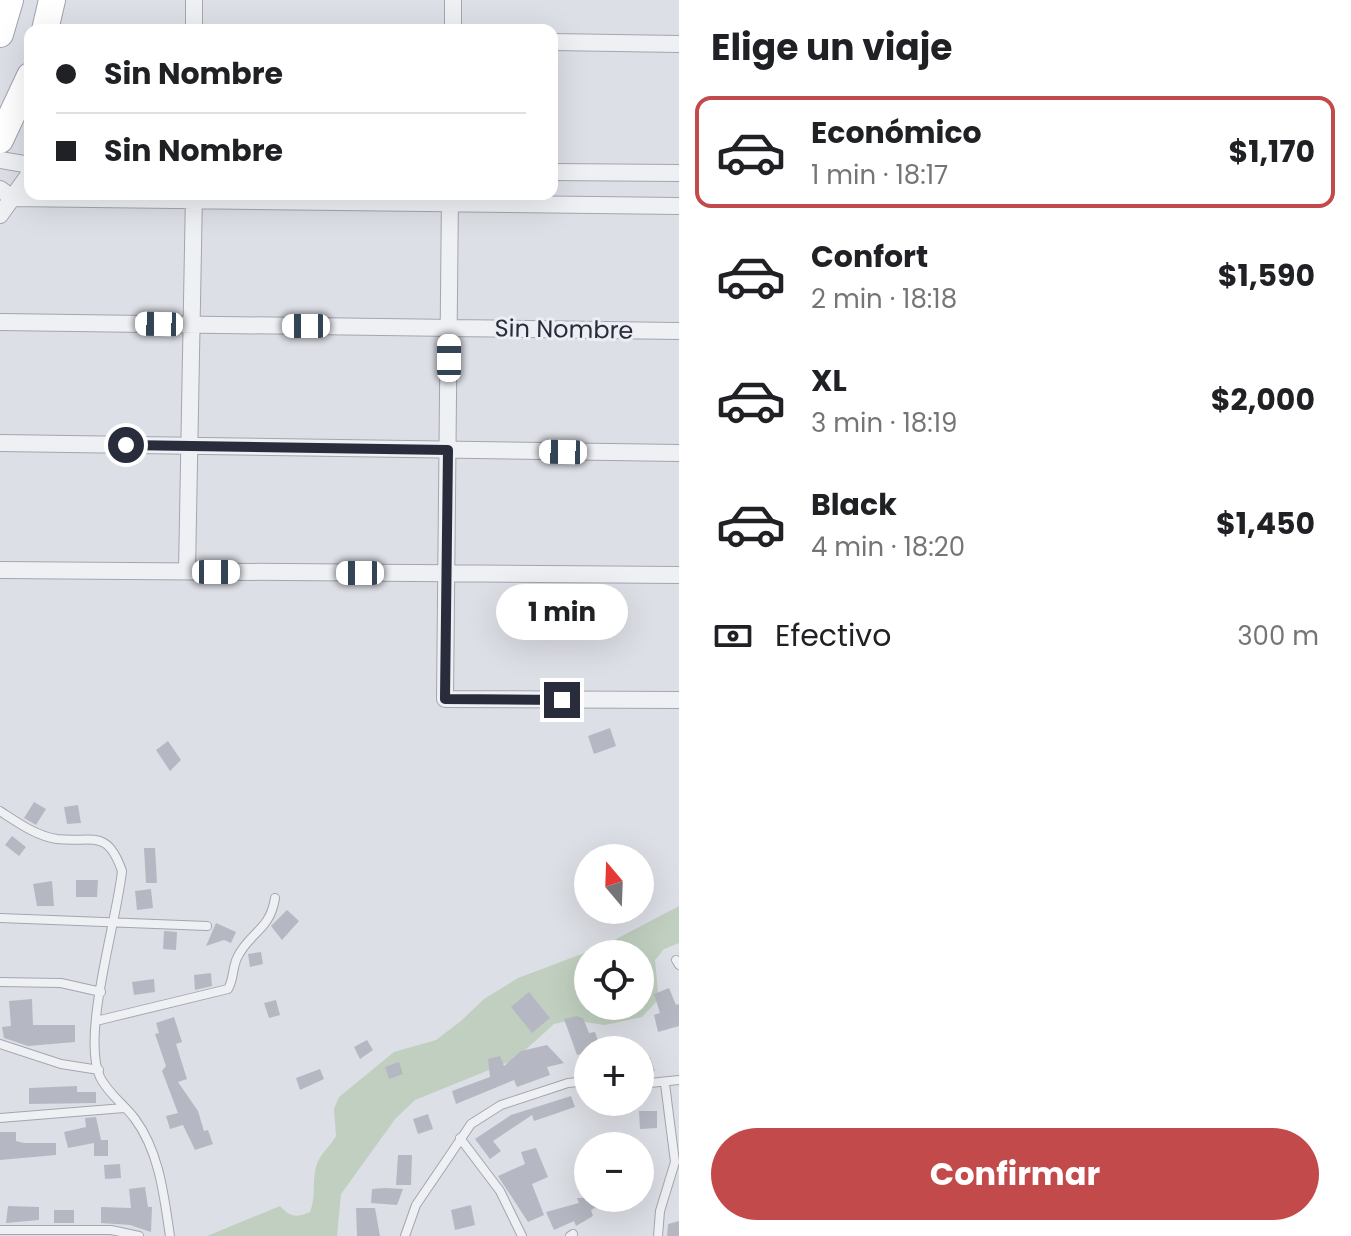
<!DOCTYPE html>
<html lang="es">
<meta charset="utf-8">
<style>
body{margin:0;font-family:Poppins,sans-serif;background:#f6f6f6;color:#202124;height:100vh;display:flex;flex-direction:column;font-size:30px;white-space:nowrap}
*{box-sizing:border-box;margin:0}
p{font-size:26px;color:#757577}
.icon{flex:none;width:44px;height:44px;fill:none;stroke:currentColor;stroke-width:2;stroke-linecap:round;stroke-linejoin:round}
.map{position:relative;flex:1;overflow:hidden}
.drawer{display:flex;flex-direction:column;background:#fff;width:672px}
.drawer>*{flex:none}
.hud{position:absolute;left:24px;top:24px;width:534px;height:176px;border-radius:16px;box-shadow:0 8px 32px #0002;display:grid;align-content:center;height:176px;padding:0 32px;background:#fff}
.needle{width:52px;rotate:341deg}
.tools{position:absolute;left:574px;top:844px;display:grid;gap:16px}
.tools a{display:grid;place-items:center;width:80px;height:80px;border-radius:50%;background:#fff;box-shadow:0 8px 32px #0002;font-size:40px}
.end{position:absolute;width:36px;height:36px;margin:-18px;border:10px solid #282c3b;background:#fff;box-shadow:0 0 0 4px #fff}
.from{border-radius:50%}
.bubble{position:absolute;height:56px;border-radius:28px;background:#fff;box-shadow:0 8px 32px #0002;font-size:26px;font-weight:700;line-height:56px;text-align:center}
.car{position:absolute;width:24px;height:48px;margin:-24px -12px;border-radius:10px;box-shadow:0 0 6px 2px #0007;background:linear-gradient(#fff 24%,#345 0 40%,#fff 0 76%,#345 0 86%,#fff 0)}
.hud b{display:flex;align-items:center;gap:28px;height:76px;font-size:30px}
.hud b+b{border-top:2px solid #e0e0e0}
.hud i{width:20px;height:20px;background:#202124}
ul{padding:0;list-style:none}
li{display:flex;align-items:center;gap:24px;height:112px;margin:0 16px 12px;padding:0 16px;border:4px solid transparent;border-radius:16px}
li div{flex:1}
li b{display:block;font-size:30px}
li em{font-style:normal;font-weight:700}
li.selected{border-color:#c34a4a}
li>.icon{width:72px;height:72px;stroke-width:1.5}
h2{padding:0 32px;font-size:36px;line-height:96px}
.pay{display:flex;align-items:center;gap:20px;height:88px;padding:0 32px;font-size:30px}
.pay p{margin-inline-start:auto}
.primary-button{display:flex;gap:16px;margin-top:auto;padding:16px 32px}
.primary-button a{flex:1;height:92px;border-radius:48px;background:#c34a4a;color:#fff;font-size:32px;font-weight:700;line-height:92px;text-align:center}
main{display:flex;flex:1;min-height:0}
.map>svg:first-child{display:block}
.green{fill:#c0cfbf;fill-rule:evenodd}
.building{fill:#b5b8c2}
.lines{fill:none;stroke-linecap:round;stroke-linejoin:round}
.lane-casing{stroke:#a3a6af;stroke-width:10}
.street-casing{stroke:#a3a6af;stroke-width:18}
.primary-casing{stroke:#9da2b0;stroke-width:28}
.lane{stroke:#eff0f4;stroke-width:8}
.street{stroke:#eff0f4;stroke-width:16}
.primary{stroke:#fff;stroke-width:26}
.route{stroke:#282c3b;stroke-width:10}
.labels{text-anchor:middle;dominant-baseline:central;stroke-width:6;stroke-linejoin:round;paint-order:stroke}
.street-label{font-size:24px;fill:#282c3b;stroke:#eceef4}
</style>
<main>
<div class="map">
<svg width="679" height="1236" viewBox="0 0 679 1236">
<rect width="100%" height="100%" fill="#dddfe6"/>
<path class="green" d="M679 906V943L664 949 655 960 658 992 656 1002 642 1017 605 1025 571 1020 554 1024 514 1060 415 1100 396 1118 341 1194 337 1236H207L280 1206C290 1217 296 1218 310 1212 316 1197 312 1183 316 1167 319 1154 330 1147 336 1136L334 1109 339 1097 394 1052 436 1040 461 1021 484 999 518 978 603 946ZM588 954H640V1006H588Z"/>
<path class="building" d="M610 728 616 746 594 754 588 736Z
M168 741 181 760 170 771 156 750Z
M34 802 46 809 36 825 24 818Z
M78 805 81 823 67 824 64 807Z
M12 836 26 847 19 856 5 845Z
M144 848H155L157 883H146Z
M76 880H98L97 897H76Z
M52 881 54 906H37L33 884Z
M151 889 153 908 137 910 135 891Z
M287 910 299 921 282 940 271 926Z
M216 923 236 932 231 943 224 940 206 946Z
M164 931 177 932 176 950 163 949Z
M261 952 263 964 250 967 248 954Z
M211 973 212 986 195 990 194 975Z
M154 979 155 992 134 995 132 982Z
M669 988 676 1005 679 1004V1026L658 1032 654 1015 660 1013 654 994Z
M529 992 550 1018 532 1033 511 1007Z
M32 999 33 1025H75V1042L28 1046 4 1038 2 1027 11 1026 9 1001Z
M276 1000 280 1015 269 1018 264 1003Z
M577 1016 583 1018 589 1033 595 1032 601 1050 577 1055 564 1019Z
M174 1017 182 1042 176 1044 187 1079 178 1082 198 1111 204 1131 208 1130 213 1144 195 1150 183 1125 170 1129 166 1116 178 1113 162 1071 166 1066 155 1034 159 1033 156 1023Z
M367 1040 373 1050 360 1059 354 1047Z
M547 1045 564 1063 547 1067 550 1075 517 1087 514 1080 456 1104 452 1091 490 1077 488 1059 500 1056 504 1066 521 1051Z
M650 1057 655 1071 640 1076V1061Z
M399 1062 403 1074 389 1079 385 1067Z
M320 1069 324 1079 300 1090 296 1078Z
M77 1086V1092H96V1103L29 1104V1088Z
M571 1096 575 1107 534 1121 532 1115 493 1141 501 1151 490 1159 475 1139 511 1115Z
M639 1111H657V1128L640 1129Z
M428 1114 433 1129 418 1134 413 1119Z
M96 1117 101 1140H108V1156H94V1143L68 1148 64 1132 86 1127 85 1118Z
M0 1132H16V1141L24 1143H56V1155L0 1160Z
M536 1148 548 1177 532 1184 544 1215 528 1222 498 1176 525 1164 521 1152Z
M398 1155H412L411 1185H396Z
M120 1164 121 1178 105 1179 104 1165Z
M145 1187 148 1207H152L151 1232 130 1225 101 1223V1207L131 1208 129 1189Z
M372 1189 385 1188 403 1189 397 1205 371 1203Z
M577 1198H612L591 1210 593 1216 576 1226 574 1221 554 1230 546 1212 579 1203Z
M471 1205 475 1225 455 1230 451 1210Z
M8 1206 39 1207V1220L6 1223Z
M356 1208H375L380 1236H357Z
M54 1210H74V1223H54Z
M679 1221V1236H667L668 1224Z"/>
<g class="lines">
<g class="lane-casing">
<path id="lane" d="M0 811C17 822 36 836 57 839 93 843 107 828 122 871 117 921 81 1035 100 1077 108 1094 125 1105 135 1119 160 1153 164 1197 170 1236
M0 918 207 926
M676 960 679 965
M0 982 61 983 101 992
M96 1021 228 989C234 979 232 969 237 958 249 932 270 931 275 898
M0 1044 61 1064 99 1070
M640 1084 679 1080
M0 1118 124 1108
M460 1138 500 1191 522 1236
M0 1230H111L139 1236
M405 1236 416 1205 471 1124 501 1105 568 1083 588 1081
M570 1236 573 1234
M658 1236 660 1211 675 1162 665 1084"/>
</g>
<g class="street-casing">
<path id="street" d="M194 30V0
M453 30V0
M552 42 679 44
M0 160 30 165
M552 172 679 173
M0 189 12 198 679 206
M450 194 445 699 679 700
M0 215 30 173
M0 322 679 331
M0 443 679 453
M0 570 679 575
M187 571 194 194"/>
</g>
<g class="primary-casing">
<path id="primary" d="M45 30 52 0
M0 34 10 0
M0 140 30 76"/>
</g>
<use href="#lane" class="lane"/>
<use href="#street" class="street"/>
<use href="#primary" class="primary"/>
</g>
<g class="lines">
<path class="route" d="M126 445 448 450 445 699 562 700"/>
</g>
<g class="labels">
<g class="street-label">
<text transform="translate(564 329) rotate(1)">Sin Nombre</text>
</g>
</g>
</svg>
<div class="tools">
<a><svg class="needle" viewBox="-14 -14 28 28"><path d="M0-13l5 13h-10z" fill="#e53935"/><path d="M0 13l5-13h-10z" fill="#757577"/></svg></a>
<a><svg class="icon" aria-label="locate" viewBox="0 0 24 24"><circle cx="12" cy="12" r="6"/><path d="M12 2v4M12 18v4M2 12h4M18 12h4"/></svg></a>
<a>+</a>
<a>−</a>
</div>
<i class="end from" style="left:126px;top:445px"></i>
<i class="end" style="left:562px;top:700px"></i>
<div class="bubble" style="left:496px;top:584px;width:132px">1 min</div>
<i class="car" style="left:159px;top:324px;rotate:271deg"></i>
<i class="car" style="left:306px;top:326px;rotate:270deg"></i>
<i class="car" style="left:449px;top:358px;rotate:0deg"></i>
<i class="car" style="left:563px;top:452px;rotate:271deg"></i>
<i class="car" style="left:216px;top:572px;rotate:90deg"></i>
<i class="car" style="left:360px;top:573px;rotate:270deg"></i>
<div class="hud">
<b><i class="from"></i>Sin Nombre</b>
<b><i></i>Sin Nombre</b>
</div>
</div>
<section class="drawer">
<h2>Elige un viaje</h2>
<ul>
<li class="selected"><svg class="icon" aria-label="car" viewBox="0 0 24 24"><path d="M5 17H2v-5l4-1 3-4h7l3 4 3 1v5h-3M9 17h6M6 11h13"/><circle cx="7" cy="17" r="2"/><circle cx="17" cy="17" r="2"/></svg><div><b>Económico</b><p>1 min · 18:17</p></div><em>$1,170</em></li>
<li><svg class="icon" aria-label="car" viewBox="0 0 24 24"><path d="M5 17H2v-5l4-1 3-4h7l3 4 3 1v5h-3M9 17h6M6 11h13"/><circle cx="7" cy="17" r="2"/><circle cx="17" cy="17" r="2"/></svg><div><b>Confort</b><p>2 min · 18:18</p></div><em>$1,590</em></li>
<li><svg class="icon" aria-label="car" viewBox="0 0 24 24"><path d="M5 17H2v-5l4-1 3-4h7l3 4 3 1v5h-3M9 17h6M6 11h13"/><circle cx="7" cy="17" r="2"/><circle cx="17" cy="17" r="2"/></svg><div><b>XL</b><p>3 min · 18:19</p></div><em>$2,000</em></li>
<li><svg class="icon" aria-label="car" viewBox="0 0 24 24"><path d="M5 17H2v-5l4-1 3-4h7l3 4 3 1v5h-3M9 17h6M6 11h13"/><circle cx="7" cy="17" r="2"/><circle cx="17" cy="17" r="2"/></svg><div><b>Black</b><p>4 min · 18:20</p></div><em>$1,450</em></li>
</ul>
<div class="pay"><svg class="icon" aria-label="cash" viewBox="0 0 24 24"><path d="M3 7h18v10H3z"/><circle cx="12" cy="12" r="2"/></svg>Efectivo<p>300 m</p></div>
<div class="primary-button"><a>Confirmar</a></div>
</section>
</main>
